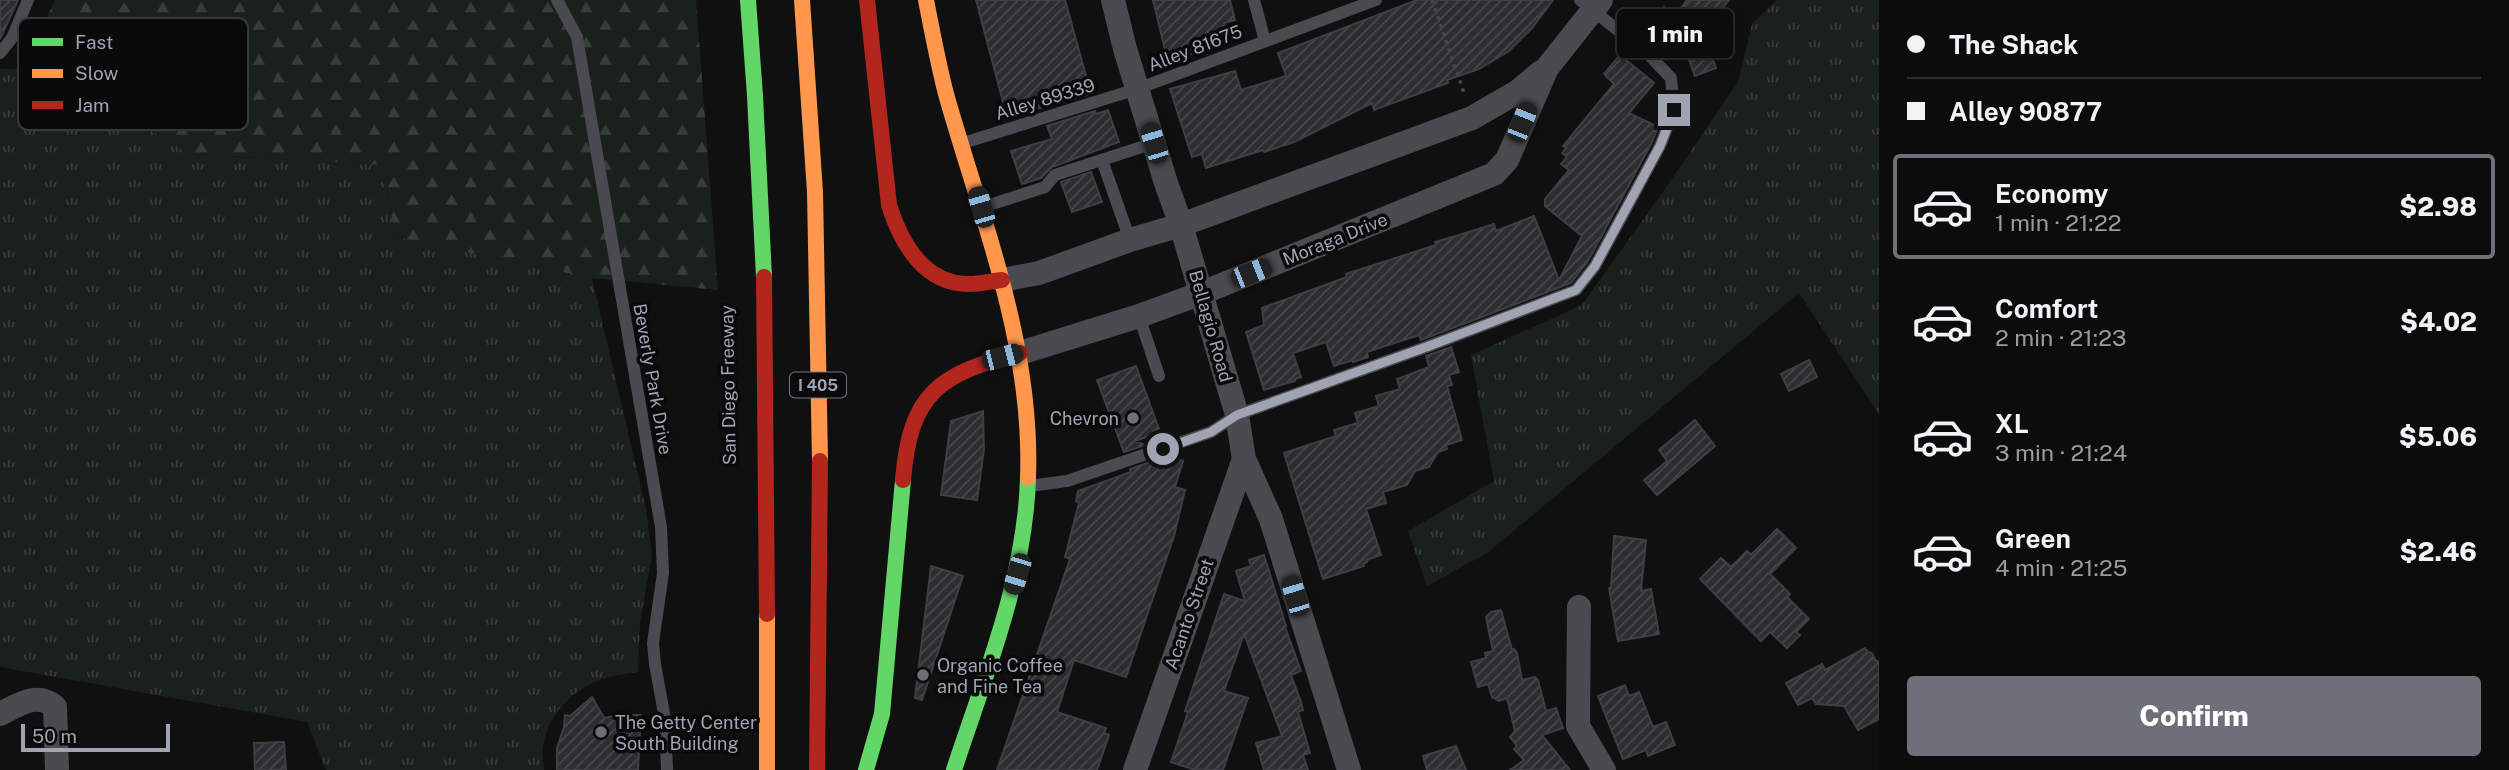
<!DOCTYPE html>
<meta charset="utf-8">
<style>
body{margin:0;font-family:"Public Sans",sans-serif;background:#1a1a1a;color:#f1f3f6;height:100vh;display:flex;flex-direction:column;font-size:26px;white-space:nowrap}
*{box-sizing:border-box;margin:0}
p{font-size:23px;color:#9a9b9d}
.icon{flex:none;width:38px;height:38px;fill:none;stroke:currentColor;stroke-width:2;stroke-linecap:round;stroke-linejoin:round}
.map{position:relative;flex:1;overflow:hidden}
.sheet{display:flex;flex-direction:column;background:#0c0c0c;width:630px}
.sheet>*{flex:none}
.guide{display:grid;align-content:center;height:154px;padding:0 28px;background:#0c0c0c}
.scale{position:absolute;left:21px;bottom:18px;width:149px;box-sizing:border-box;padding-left:7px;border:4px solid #9fa3b2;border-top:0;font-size:19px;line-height:24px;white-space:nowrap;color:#9fa3b2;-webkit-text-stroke:5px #0a0a0b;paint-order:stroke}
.end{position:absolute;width:32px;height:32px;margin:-16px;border:9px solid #9fa3b2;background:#111;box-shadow:0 0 0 4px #111}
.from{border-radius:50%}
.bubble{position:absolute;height:49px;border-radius:7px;background:#0c0c0c;box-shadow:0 4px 10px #0003,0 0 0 2px #2c2c2d;font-size:23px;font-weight:800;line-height:49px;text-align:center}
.car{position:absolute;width:21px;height:42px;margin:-21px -10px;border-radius:9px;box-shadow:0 0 5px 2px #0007;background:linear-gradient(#222 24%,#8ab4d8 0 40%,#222 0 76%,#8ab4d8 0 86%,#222 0)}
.guide b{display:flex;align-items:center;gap:24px;height:66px;font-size:26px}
.guide b+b{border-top:2px solid #2c2c2d}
.guide i{width:18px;height:18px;background:#f1f3f6}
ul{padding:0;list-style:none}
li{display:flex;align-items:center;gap:21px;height:105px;margin:0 14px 10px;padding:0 14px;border:4px solid transparent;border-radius:7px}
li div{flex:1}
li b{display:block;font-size:26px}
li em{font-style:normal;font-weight:800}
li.selected{border-color:#6d7079}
li>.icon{width:63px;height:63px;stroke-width:1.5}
.primary-button{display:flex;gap:14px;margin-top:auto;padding:14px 28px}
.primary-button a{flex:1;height:80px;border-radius:7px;background:#6d7079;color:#fff;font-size:28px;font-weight:800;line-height:80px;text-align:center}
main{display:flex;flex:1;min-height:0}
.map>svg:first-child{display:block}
.grass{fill:url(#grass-tufts)}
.forest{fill:url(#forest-firs)}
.building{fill:url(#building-hatch);stroke:#3e3f44;stroke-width:2}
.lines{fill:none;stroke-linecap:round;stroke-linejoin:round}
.path{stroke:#45464b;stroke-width:3.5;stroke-dasharray:3.5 5;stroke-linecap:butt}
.lane{stroke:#4a4a50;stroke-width:12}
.street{stroke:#4a4a50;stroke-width:24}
.fast{stroke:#63d668;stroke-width:16}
.slow{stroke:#ff974d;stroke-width:16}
.jam{stroke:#b3261e;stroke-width:16}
.route{stroke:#9fa3b2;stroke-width:9}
.poi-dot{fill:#6d7079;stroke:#0a0a0b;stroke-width:2.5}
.labels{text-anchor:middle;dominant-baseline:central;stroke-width:7;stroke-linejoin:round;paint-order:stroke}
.shield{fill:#0a0a0b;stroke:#727580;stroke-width:2}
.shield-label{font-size:16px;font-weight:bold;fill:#9fa3b2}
.street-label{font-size:18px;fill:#9fa3b2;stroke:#0a0a0b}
.poi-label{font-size:18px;fill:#9fa3b2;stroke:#0a0a0b;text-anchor:start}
.key{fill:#0a0a0b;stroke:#37383d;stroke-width:2}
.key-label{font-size:19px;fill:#9fa3b2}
</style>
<main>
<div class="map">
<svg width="1879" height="770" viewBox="0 0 1879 770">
<defs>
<pattern id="grass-tufts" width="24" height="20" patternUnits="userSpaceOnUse" patternTransform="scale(1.75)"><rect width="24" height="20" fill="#1a201b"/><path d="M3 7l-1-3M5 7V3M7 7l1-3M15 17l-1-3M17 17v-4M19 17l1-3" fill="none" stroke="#383d3a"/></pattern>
<pattern id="forest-firs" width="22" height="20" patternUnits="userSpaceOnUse" patternTransform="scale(1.75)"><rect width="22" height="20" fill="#1a201b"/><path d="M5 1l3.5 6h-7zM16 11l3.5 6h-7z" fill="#383d3a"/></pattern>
<pattern id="building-hatch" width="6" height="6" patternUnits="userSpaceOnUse" patternTransform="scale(1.75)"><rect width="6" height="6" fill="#2d2d2f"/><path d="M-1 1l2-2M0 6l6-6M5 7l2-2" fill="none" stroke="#48484b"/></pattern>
</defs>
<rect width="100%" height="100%" fill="#101010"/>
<path class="grass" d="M1777 0H1879V414L1799 293 1487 553 1427 586 1408 531 1494 481 1471 355 1582 305 1667 186 1738 82 1752 24Z
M24 68 101 128 142 125 190 154 383 165 395 237 592 278 646 509 652 555 640 623 638 672C626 674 612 675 600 680 563 694 536 729 544 770H326L307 722 0 667V69Z"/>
<path class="forest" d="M55 0H696L718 290 592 278 395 237 383 165 190 154 142 125 101 128 24 68Z"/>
<path class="building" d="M0 0H18L0 39Z
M976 0H1065L1091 94 1007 117Z
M1153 0H1230L1235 20 1224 23 1229 41 1168 62Z
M1417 0H1553L1532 28 1509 51 1479 69 1447 80 1448 83 1374 110 1372 103 1294 142 1264 152 1263 150 1206 168 1202 154 1192 157 1170 89 1235 71 1241 90 1286 76 1278 53Z
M1687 0H1729L1703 33 1716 68 1695 76 1684 47 1665 32 1660 38 1647 28 1664 7 1675 16Z
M1620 55 1654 83 1629 113 1658 127 1652 142 1588 261 1571 283 1421 340 1419 335 1367 352 1368 357 1353 362V360L1334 366 1326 342 1293 353 1301 377 1295 379V381L1264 390 1246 332 1264 325 1262 308 1347 277 1346 274 1436 245 1435 242 1456 236 1494 224 1496 231 1534 216 1559 280 1582 236 1545 206V199L1569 170 1561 164 1567 157 1562 153 1566 148 1563 146 1614 84 1604 74Z
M1108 110 1119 142 1052 167 1041 178 1022 184 1011 151 1052 139 1047 126 1095 111 1096 114Z
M1091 172 1102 202 1072 212 1061 182Z
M1451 347 1459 372 1449 375 1452 385 1447 386 1462 440 1446 445 1447 449 1438 452 1429 467 1415 471 1407 485 1383 492 1386 503 1366 509 1381 555 1367 560V562L1363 564 1364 566 1323 579 1284 453 1336 436 1334 430 1358 423 1355 413 1379 406 1376 396 1400 389 1397 379 1429 367 1426 356Z
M1809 360 1817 377 1789 391 1781 374Z
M1136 366 1160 432 1135 441 1145 445 1124 452 1097 380Z
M983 411 984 449 977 500 941 495 951 421Z
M1695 420 1715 446 1657 495 1644 480 1667 461 1659 450Z
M1169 455 1183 461 1175 487 1185 490 1174 536 1126 677 1074 660 1057 712 1106 728 1104 733 1109 735 1097 770H997L1070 559 1065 557 1079 503 1076 501 1078 491 1131 472 1130 469Z
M1777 529 1796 548 1770 574 1790 594 1787 597 1809 619 1796 632 1800 635 1787 648 1770 632 1761 641 1700 579 1721 558 1731 567 1747 551 1751 555Z
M1614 536 1646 540 1641 591 1651 589 1659 634 1618 641 1609 588H1611Z
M1264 555 1286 626 1285 627 1301 671 1291 675 1301 702 1303 710 1298 712 1310 753 1303 755 1308 770H1264L1256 743 1282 736 1244 634 1224 691 1248 698 1223 770H1195L1171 762 1188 712 1185 711 1224 594 1245 601 1236 571 1251 566 1249 560Z
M931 566 963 576 922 700 915 698Z
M1501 610 1512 650 1514 649 1517 653 1522 680 1535 677 1538 680 1546 711 1556 708 1563 728 1542 735 1570 770H1510L1524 760 1514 749 1517 746 1510 737 1515 731 1507 698 1499 701 1492 697 1488 684 1478 687 1471 662 1486 658 1485 653 1493 651 1486 617 1491 612Z
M1865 648 1868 652 1872 653 1875 660 1879 662V719L1858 730 1844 706 1816 704 1812 698 1798 705 1786 683 1822 664 1825 670Z
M1625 685 1629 696 1639 692 1653 727 1666 722 1675 745 1648 756 1646 750 1623 759 1598 696Z
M592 697 604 718 619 715H641L638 770H557V748L564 727 565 715 570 716Z
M284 742 286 770H255L254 743Z
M1456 746 1466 770H1427L1423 756Z"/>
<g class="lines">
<path class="path" d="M1432 0 1465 96"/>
<path class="lane" d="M557 0 577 37 581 61 661 527 663 573 653 643 655 664 665 719 667 770
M1254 0 1265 41
M0 53 12 38 28 0
M963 143 1137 89 1376 0
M1102 160 1130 240
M983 207 1045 187 1055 175 1154 143
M1139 316 1159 376
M1029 486 1067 481 1211 432 1237 415 1429 346 1576 290 1595 266 1660 146 1674 110 1671 78 1649 55 1580 0"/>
<path class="street" d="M1113 0 1125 49 1166 183 1181 225 1237 415 1244 459 1271 519 1349 770
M1002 280 1039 273 1130 240 1181 225 1472 118 1517 92 1541 72
M1020 353 1139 316 1202 293 1494 174 1507 160 1547 68 1601 0
M1579 607 1578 726 1604 770
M0 714C18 705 38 691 55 707L57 770
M1135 770 1244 459"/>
<path class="fast" d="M748 0 755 96 764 277
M866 770 882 714 903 480
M954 770C985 675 1025 580 1028 478"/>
<path class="slow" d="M802 0 815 192 820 461
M926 0C932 31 938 63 946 94 982 221 1033 344 1028 478
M767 770V614"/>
<path class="jam" d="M867 0 889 205C901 243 924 284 969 284 980 284 991 281 1002 280
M764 277 767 614
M903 480C910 393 939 374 1020 353
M817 770 820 461"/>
</g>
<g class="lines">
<path class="route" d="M1163 449 1211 432 1237 415 1429 346 1576 290 1595 266 1660 146 1674 110"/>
</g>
<g class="poi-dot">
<circle cx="1133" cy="418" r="7"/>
<circle cx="923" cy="675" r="7"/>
<circle cx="601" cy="732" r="7"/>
</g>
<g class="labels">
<rect class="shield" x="790" y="372.5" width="56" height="25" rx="5"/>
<g class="shield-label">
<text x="818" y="385">I 405</text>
</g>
<g class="street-label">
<text transform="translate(1195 48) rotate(-21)">Alley 81675</text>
<text transform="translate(1045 99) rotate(-17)">Alley 89339</text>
<text transform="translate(1335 239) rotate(-22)">Moraga Drive</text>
<text transform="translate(1211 326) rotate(74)">Bellagio Road</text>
<text transform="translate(653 379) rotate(80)">Beverly Park Drive</text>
<text transform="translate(728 385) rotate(-91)">San Diego Freeway</text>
<text transform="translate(1189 614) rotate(-71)">Acanto Street</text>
</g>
<g class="poi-label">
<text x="1119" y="418" text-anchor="end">Chevron</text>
<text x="937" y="665">Organic Coffee<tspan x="937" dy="21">and Fine Tea</tspan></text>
<text x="615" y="722">The Getty Center<tspan x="615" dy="21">South Building</tspan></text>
</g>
</g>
<rect x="18" y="18" width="230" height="112" rx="10" class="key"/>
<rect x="32" y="38" width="31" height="8" fill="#63d668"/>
<rect x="32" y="69" width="31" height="9" fill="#ff974d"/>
<rect x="32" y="101" width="31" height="8" fill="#b3261e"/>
<g class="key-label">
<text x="75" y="49">Fast</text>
<text x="75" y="80">Slow</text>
<text x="75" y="112">Jam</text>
</g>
</svg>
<div class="scale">50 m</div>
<i class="end from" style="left:1163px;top:449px"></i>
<i class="end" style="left:1674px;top:110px"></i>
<div class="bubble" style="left:1617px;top:9px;width:116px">1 min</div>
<i class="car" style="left:1522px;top:122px;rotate:22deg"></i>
<i class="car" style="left:1154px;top:143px;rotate:343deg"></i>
<i class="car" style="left:981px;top:207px;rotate:344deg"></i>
<i class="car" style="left:1251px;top:273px;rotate:68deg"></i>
<i class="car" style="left:1002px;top:357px;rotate:76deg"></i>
<i class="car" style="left:1017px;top:574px;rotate:197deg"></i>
<i class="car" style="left:1295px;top:596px;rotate:343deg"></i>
</div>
<section class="sheet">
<div class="guide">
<b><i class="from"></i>The Shack</b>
<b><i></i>Alley 90877</b>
</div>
<ul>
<li class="selected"><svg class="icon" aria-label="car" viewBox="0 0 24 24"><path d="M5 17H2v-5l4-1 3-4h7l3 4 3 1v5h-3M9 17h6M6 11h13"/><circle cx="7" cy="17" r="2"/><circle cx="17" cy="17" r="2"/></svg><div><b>Economy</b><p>1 min · 21:22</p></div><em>$2.98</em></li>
<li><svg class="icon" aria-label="car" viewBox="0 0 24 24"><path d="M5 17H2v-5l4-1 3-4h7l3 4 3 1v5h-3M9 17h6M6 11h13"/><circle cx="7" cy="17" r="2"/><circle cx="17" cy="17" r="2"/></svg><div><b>Comfort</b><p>2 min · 21:23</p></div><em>$4.02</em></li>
<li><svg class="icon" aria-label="car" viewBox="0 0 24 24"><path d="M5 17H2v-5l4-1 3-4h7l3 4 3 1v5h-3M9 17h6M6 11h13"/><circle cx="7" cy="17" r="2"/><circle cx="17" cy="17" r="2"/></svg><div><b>XL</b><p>3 min · 21:24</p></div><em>$5.06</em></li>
<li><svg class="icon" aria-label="car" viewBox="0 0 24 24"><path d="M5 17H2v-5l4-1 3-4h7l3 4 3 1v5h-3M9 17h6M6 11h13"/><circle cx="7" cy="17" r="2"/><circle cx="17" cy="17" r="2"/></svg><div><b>Green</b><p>4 min · 21:25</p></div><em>$2.46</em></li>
</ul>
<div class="primary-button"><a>Confirm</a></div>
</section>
</main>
